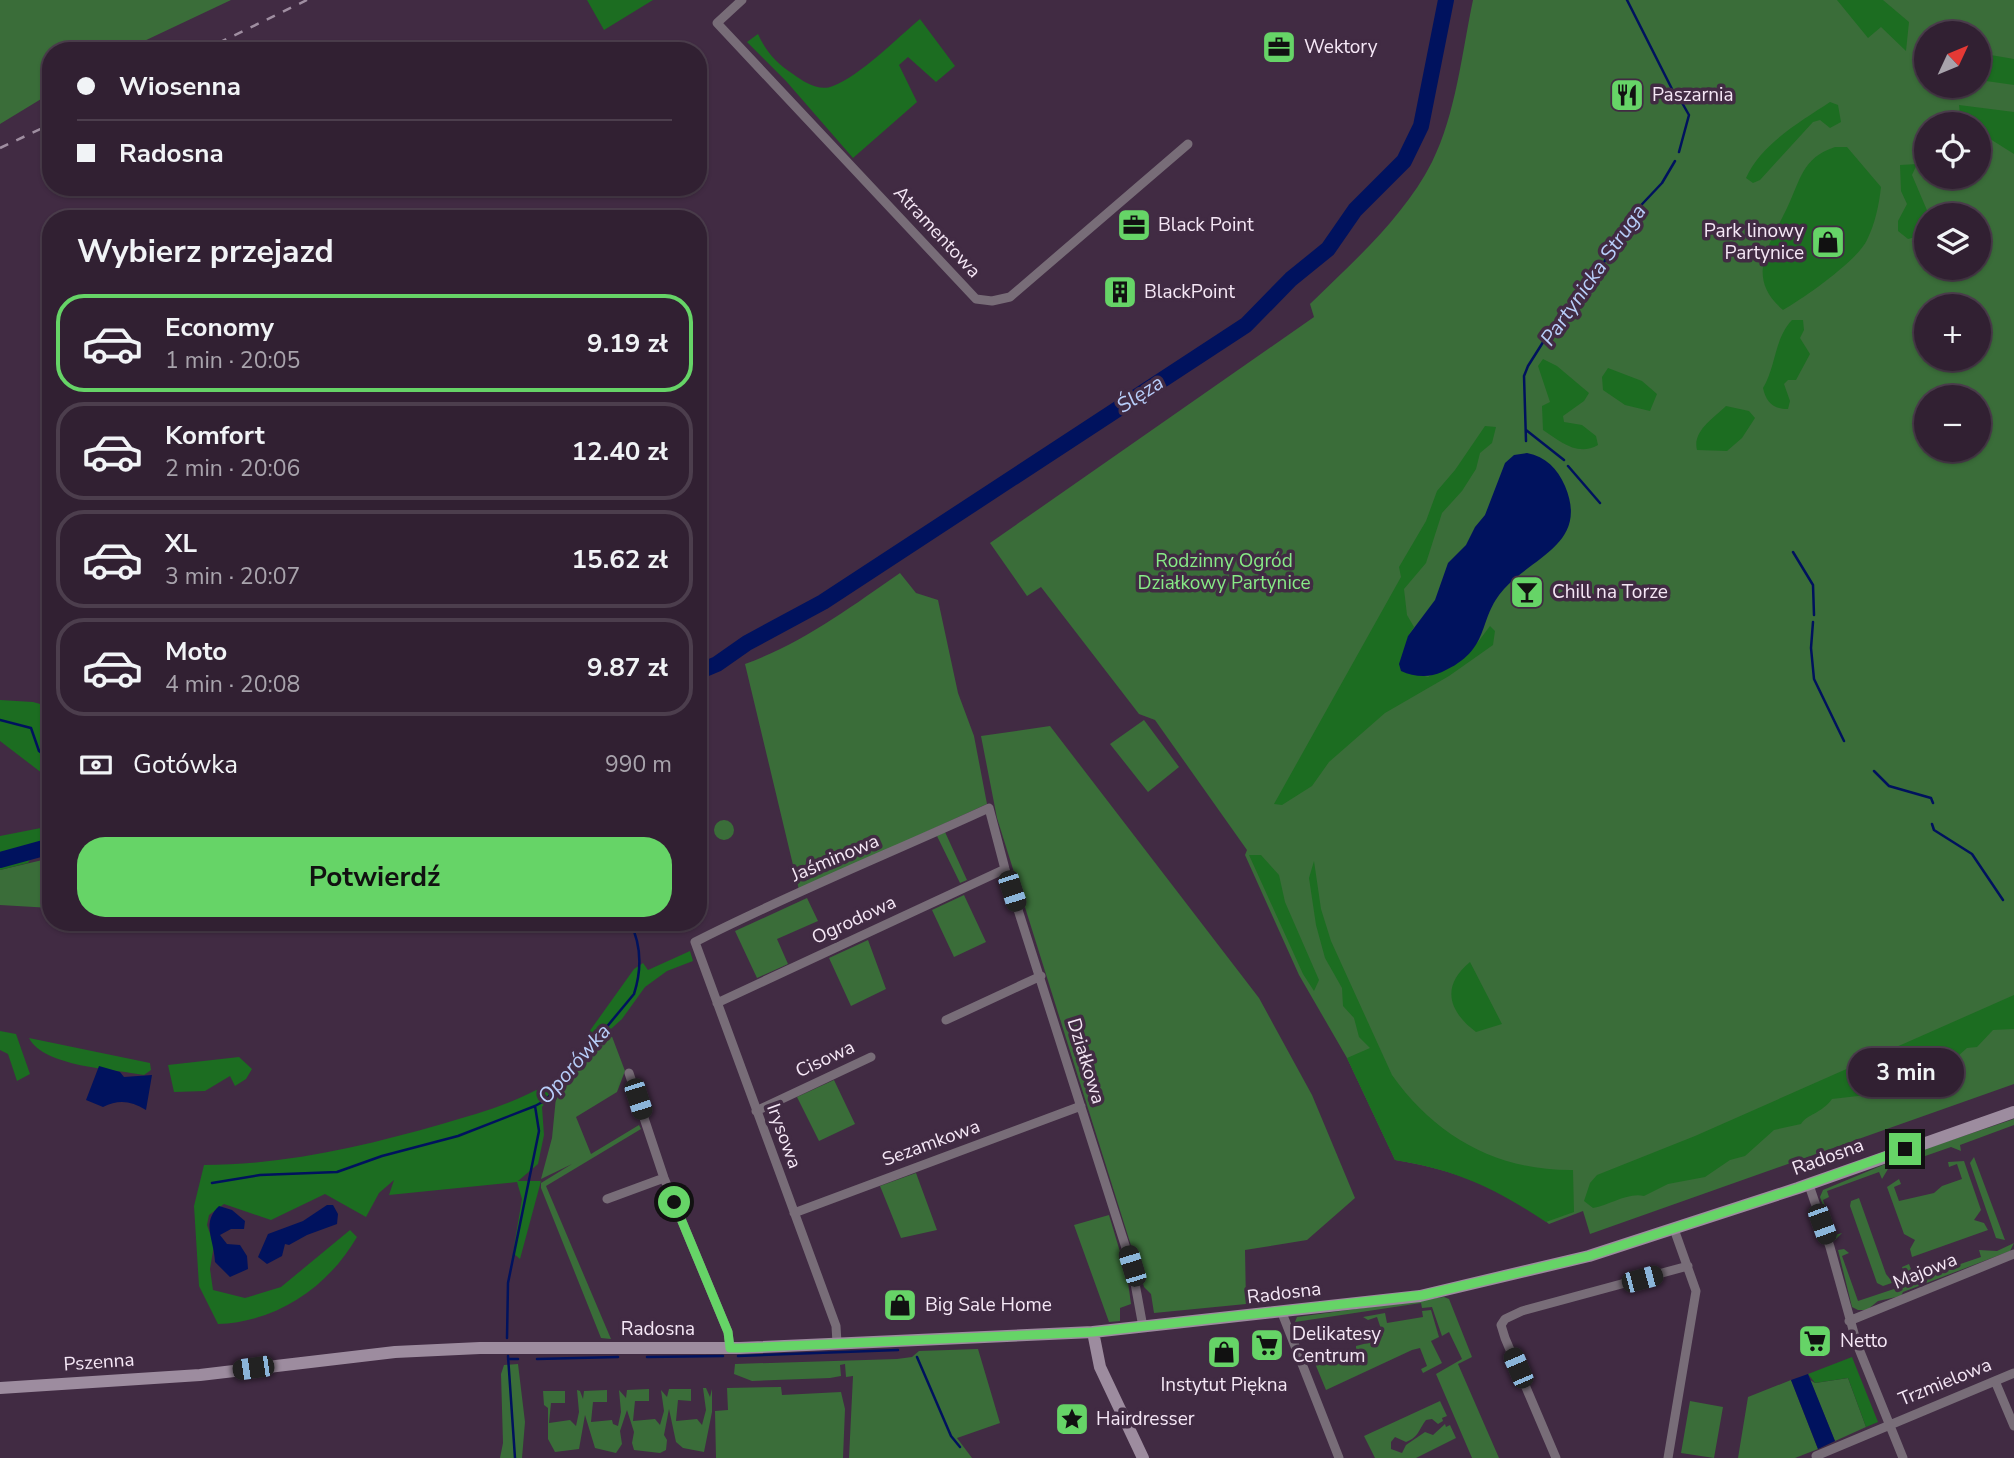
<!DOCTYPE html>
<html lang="pl">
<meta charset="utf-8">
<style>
body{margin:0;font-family:"Nunito Sans",sans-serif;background:#3d2d3e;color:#f1f3f6;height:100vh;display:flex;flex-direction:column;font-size:26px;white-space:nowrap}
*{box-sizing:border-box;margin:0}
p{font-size:23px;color:#a8a3ac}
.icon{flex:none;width:38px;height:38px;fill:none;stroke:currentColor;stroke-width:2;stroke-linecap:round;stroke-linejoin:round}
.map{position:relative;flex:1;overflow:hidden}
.sheet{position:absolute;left:42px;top:210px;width:665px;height:721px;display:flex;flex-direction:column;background:#312032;border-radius:28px;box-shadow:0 2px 5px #0004,0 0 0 2px #4c3e4d}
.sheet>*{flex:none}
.hud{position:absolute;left:42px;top:42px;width:665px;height:154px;border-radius:28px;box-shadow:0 2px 5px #0004,0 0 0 2px #4c3e4d;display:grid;align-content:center;height:154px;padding:0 35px;background:#312032}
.needle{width:46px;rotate:46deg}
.controls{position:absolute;left:1914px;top:21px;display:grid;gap:14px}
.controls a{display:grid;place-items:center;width:77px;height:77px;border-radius:50%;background:#312032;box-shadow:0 2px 5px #0004,0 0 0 2px #4c3e4d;font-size:35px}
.end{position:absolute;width:32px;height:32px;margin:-16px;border:9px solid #66d467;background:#111;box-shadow:0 0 0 4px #111}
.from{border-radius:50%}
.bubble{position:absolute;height:49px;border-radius:24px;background:#312032;box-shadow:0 2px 5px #0004,0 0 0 2px #4c3e4d;font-size:23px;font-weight:700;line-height:49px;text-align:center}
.car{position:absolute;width:21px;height:42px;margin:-21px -10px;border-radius:9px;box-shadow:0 0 5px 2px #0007;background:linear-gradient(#222 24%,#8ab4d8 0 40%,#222 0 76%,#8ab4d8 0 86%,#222 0)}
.hud b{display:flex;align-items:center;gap:24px;height:66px;font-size:26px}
.hud b+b{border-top:2px solid #4c3e4d}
.hud i{width:18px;height:18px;background:#f1f3f6}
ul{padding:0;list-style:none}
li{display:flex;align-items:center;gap:21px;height:98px;margin:0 14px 10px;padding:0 21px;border:4px solid #4c3e4d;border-radius:28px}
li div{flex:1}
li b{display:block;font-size:26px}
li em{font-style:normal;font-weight:700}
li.on{border-color:#66d467}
li>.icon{width:63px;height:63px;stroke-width:1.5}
h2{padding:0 35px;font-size:32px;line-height:84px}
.pay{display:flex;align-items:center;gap:18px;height:77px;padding:0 35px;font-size:26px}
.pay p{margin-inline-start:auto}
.button{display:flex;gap:14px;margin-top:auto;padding:14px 35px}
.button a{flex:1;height:80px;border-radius:28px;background:#66d467;color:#111;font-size:28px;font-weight:700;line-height:80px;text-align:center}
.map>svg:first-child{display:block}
.green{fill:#3a6d39;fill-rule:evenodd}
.forest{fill:#1c6d21}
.water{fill:#00125e}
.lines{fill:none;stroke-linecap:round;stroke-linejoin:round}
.stream{stroke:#00125e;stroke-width:2.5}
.river{stroke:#00125e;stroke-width:16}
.street{stroke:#786d78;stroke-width:9}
.secondary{stroke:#9d8c9f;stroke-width:12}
.rail{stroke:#9f8ea1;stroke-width:2.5;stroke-dasharray:9 9;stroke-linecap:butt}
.route{stroke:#66d467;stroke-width:9}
.labels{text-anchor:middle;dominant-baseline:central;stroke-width:7;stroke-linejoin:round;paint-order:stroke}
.poi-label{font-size:19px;fill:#f5e7f6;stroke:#412b43;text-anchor:start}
.street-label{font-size:19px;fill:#f5e7f6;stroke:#412b43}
.park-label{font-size:19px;fill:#87ea86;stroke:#412b43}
.water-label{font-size:21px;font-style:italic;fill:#b8cefa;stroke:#412b43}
</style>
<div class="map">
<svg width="2014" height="1458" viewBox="0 0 2014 1458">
<rect width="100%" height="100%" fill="#412b43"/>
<path class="green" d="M0 0H231L123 51H51V93L0 124Z
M1473 0H2014V1084L1590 1234 1583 1211 1549 1224C1505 1188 1451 1169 1395 1160L1347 1058 1299 975 1245 855 1247 850 1155 720 1139 714 1041 587 1027 596 990 543 1314 317 1310 304C1354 261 1404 217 1432 162 1456 114 1462 52 1473 0ZM1927 33H1979V86H1927ZM1927 124H1979V177H1927ZM1927 215H1979V268H1927ZM1927 306H1979V359H1927ZM1927 397H1979V450H1927Z
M900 573 916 593 938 600 958 693 974 736 987 804 799 890 745 664C801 644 851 607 900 573Z
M1144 720 1179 767 1148 792 1110 744Z
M1050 726 1259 998 1312 1095 1355 1198 1307 1240 1245 1250 1246 1304 1154 1313 1151 1294 1144 1287 997 818 981 736Z
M714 830a10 10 0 1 1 20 0a10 10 0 1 1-20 0Z
M945 832 967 880 960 883 937 836Z
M51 858V908L0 905V870Z
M964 895 986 942 954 957 932 910Z
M807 898 818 921 777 939 788 964 757 978 735 931Z
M868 940 886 989 851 1006 829 958Z
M608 1026 625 1071 617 1092 576 1117 591 1154 639 1125 641 1129 546 1186 611 1339 601 1338 541 1188V1183L572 1164 541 1179 552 1138 557 1087Z
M834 1080 855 1124 819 1141 797 1097Z
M2014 1119V1125L1960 1145 1961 1151 1951 1147 1888 1169 1882 1179 1879 1172 1827 1191 1829 1197 1823 1200 1835 1235 1842 1233 1835 1240 1820 1197 1823 1190 1907 1155Z
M1974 1157 2005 1240 1996 1238 1970 1163Z
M1964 1161 1981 1210 1974 1220 1984 1223 1988 1230 1912 1257 1910 1249 1915 1240 1904 1234 1887 1187 1899 1179 1901 1184 1894 1187 1899 1201 1934 1193 1942 1186 1962 1179 1957 1164 1949 1167 1948 1162Z
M916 1173 937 1230 901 1238 880 1186Z
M1859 1198 1886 1274 1890 1279 1904 1274 1902 1267 1909 1264 1912 1272 1909 1277 1883 1286 1877 1283 1850 1206 1851 1201Z
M1109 1215 1127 1275 1131 1304 1120 1308V1321L1109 1322 1074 1225Z
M2014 1243 2010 1251 1903 1292 1901 1296 1878 1301 1867 1310H1858L1852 1307 1838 1250 1844 1249 1849 1253 1842 1256 1858 1301 1918 1281 1931 1267 1934 1273 1981 1257 1979 1250 1997 1251Z
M1444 1297 1449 1299 1472 1357 1458 1364 1499 1458H1472L1436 1374 1462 1359 1449 1332 1442 1336 1432 1307 1422 1308 1421 1303 1295 1322 1297 1317Z
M1431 1310 1439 1337 1431 1341 1442 1363 1423 1373 1421 1369 1427 1366 1420 1348 1412 1350 1326 1390 1314 1361 1356 1349V1346L1375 1341 1383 1335 1377 1317 1368 1320 1363 1317 1385 1313 1387 1323 1423 1317 1422 1311Z
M978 1349 1000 1423 957 1438 972 1458H849L853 1376 846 1377 845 1364 840 1365 841 1376 830 1378 752 1381 734 1374 735 1364 897 1359 912 1357 919 1351Z
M518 1364 525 1422 522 1458H500L503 1443 501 1374 504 1365Z
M1848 1378 1866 1427 1835 1441 1810 1380 1815 1383Z
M1791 1380 1818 1449 1795 1458H1738L1748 1397Z
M781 1387 782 1395 841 1392 845 1409 843 1458H716L715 1411 728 1410 727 1388Z
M703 1388H706L710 1397 712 1389V1412L704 1452 683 1448 676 1442 669 1409 664 1435 667 1440 666 1450 660 1453 634 1450 632 1443 634 1432 627 1410 620 1431 622 1444 616 1453 595 1448 585 1415 579 1449 555 1452 548 1439V1408L544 1405 543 1391H565V1403H551L549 1423 570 1420 576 1426 579 1412 577 1390 580 1391 583 1399 584 1391 607 1390V1402H593L591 1422 612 1420 613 1424 618 1426 621 1412 619 1390 626 1398 627 1390 649 1389V1401H635L633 1421 655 1419 660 1425 664 1411 661 1390 667 1397 669 1389H691V1401L678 1400 676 1421 697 1419 702 1425 706 1410Z
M1440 1401 1447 1416 1442 1418 1443 1421 1438 1424 1432 1419 1426 1420C1419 1429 1419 1437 1406 1442L1395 1437 1391 1442V1449L1402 1453 1406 1445 1425 1432 1433 1435 1445 1424 1446 1427 1450 1425 1456 1438 1416 1458H1375L1364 1436Z
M1690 1401 1723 1407 1714 1458 1681 1453Z"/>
<path class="forest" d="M587 0H653L604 30Z
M1837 0H1883L1909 22 1906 51 1881 27 1868 38Z
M920 19 955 66 936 82 908 57 899 65 917 102 853 158 786 81 747 42 758 34C766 52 776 63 793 74 804 82 819 92 833 86 860 76 897 38 920 19Z
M1979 53 2014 59V85L1979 80Z
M1830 102 1838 105 1841 122 1830 128 1820 120 1813 122 1760 180 1753 183 1746 178C1761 144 1800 122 1830 102Z
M1959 105 2014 112V154L1979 132V124H1970L1960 115Z
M1835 147H1847L1881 187C1879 205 1875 224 1867 240 1857 261 1804 298 1783 310 1744 277 1770 244 1787 208 1801 179 1802 158 1835 147Z
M1917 164 1912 175 1929 215 1927 234 1908 239 1898 231V221L1907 204 1901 191 1900 165Z
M1792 320H1803L1804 330 1800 338 1810 354 1796 380H1788L1784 384 1790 401 1788 409C1773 409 1766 402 1763 388 1776 367 1774 339 1792 320Z
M1543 359 1557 366 1589 393 1584 401 1563 416 1564 422 1582 425 1596 436 1598 445C1577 457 1560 441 1543 430L1542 406 1550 402 1538 366Z
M1608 368 1642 381 1657 394 1650 411 1625 405 1603 390 1602 377Z
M1726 406 1749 411 1755 418 1742 438 1727 451 1697 450C1692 431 1714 418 1726 406Z
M1485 426 1496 427 1492 443 1480 453 1476 469 1462 491 1442 513 1426 563 1404 589 1407 615 1414 627 1408 636 1421 675 1428 677 1478 642 1490 626 1495 631 1493 645 1449 676 1385 713 1329 762 1312 786 1282 805 1274 804 1401 577 1399 567 1426 521 1437 491 1455 470Z
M0 700 33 702 51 707V780L0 741Z
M51 826 28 863 0 870V836Z
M1249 855H1261L1279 875 1285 902 1319 980 1314 991 1303 974Z
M1314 861 1321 909 1331 941 1392 1075C1435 1136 1497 1171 1573 1170L1574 1212 1546 1222C1494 1188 1457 1170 1395 1160L1347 1058 1370 1048 1359 1037 1354 1018 1343 1006 1342 988 1325 958 1316 925 1309 878Z
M690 951 693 961 667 971 645 987 622 1019 592 1046 588 1042 589 1032 634 969 643 963 648 970Z
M1470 962 1502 1024 1476 1032C1448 1011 1441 986 1470 962Z
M2014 995V1029L1993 1030 1977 1047 1967 1048 1949 1064 1922 1076 1858 1096 1832 1099C1821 1114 1807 1114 1801 1124L1774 1130 1745 1156 1730 1160 1705 1177 1668 1184 1644 1196C1628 1192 1610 1205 1593 1208L1584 1201 1590 1183 1597 1175 1695 1136Z
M0 1031 16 1034 30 1074 17 1081 8 1054 0 1050Z
M29 1038 150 1063 151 1070 144 1075C113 1069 44 1067 29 1038Z
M239 1057 252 1069 246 1079 235 1086 230 1076 205 1091 174 1092 168 1065Z
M547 1084 555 1090 542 1107 544 1135 538 1164 518 1181H541L520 1259 513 1253 522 1199 517 1182 389 1195 394 1180 379 1193 366 1217 325 1194 271 1220 224 1204 209 1215 207 1225 214 1245 210 1269 213 1290 245 1298 281 1287 350 1230 357 1237C328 1287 277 1322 218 1324L199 1286 194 1206 204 1165C284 1165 365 1146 442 1124 479 1113 513 1104 547 1084Z
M1852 1357 1878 1422 1866 1427 1848 1378 1815 1383 1808 1374Z"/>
<path class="water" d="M1527 453C1546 457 1557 468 1565 486 1589 543 1534 556 1504 589 1476 620 1493 649 1442 672 1429 678 1414 677 1401 671L1399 664 1408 636 1435 600 1448 563 1466 545 1475 527 1485 515 1505 463 1514 455Z
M99 1066 120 1072 124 1077 152 1075 146 1110C131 1101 119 1099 103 1107L86 1100Z
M327 1205H333L338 1214 337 1224 307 1235 289 1245 285 1244 282 1256 267 1264 258 1257 268 1234 303 1221Z
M219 1206 232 1210 245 1221 244 1229H231L220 1235 227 1244 240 1245 247 1256 248 1269 230 1277 215 1262C214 1239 201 1223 219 1206Z
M1808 1374 1835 1441 1818 1449 1791 1380Z"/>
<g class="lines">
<path class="stream" d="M1627 0 1673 91
M1679 152 1689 115 1681 101
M1526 430 1564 460
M1526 441 1524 376 1528 366 1564 309 1590 287 1629 218 1662 183 1675 161
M1568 466 1600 503
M1793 552 1813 585 1814 615
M1813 622 1811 648 1814 679 1844 741
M0 720 31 728 39 751 51 760
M1874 771 1889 786 1931 798 1933 803
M1932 824 1934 830 1972 854 2003 900
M212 1183 260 1175 337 1172 382 1156 458 1136 535 1106
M507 1338 508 1283 539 1131 535 1106 546 1100 634 994C642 969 642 946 630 922
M508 1356 515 1458
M738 1356 898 1350
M647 1357 723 1356
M917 1357 951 1436 960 1447
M508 1359H518
M537 1359 618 1357"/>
<path class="river" d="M698 672 717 664 747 643 823 602 1246 325 1291 279 1328 249 1355 210 1404 161 1421 126 1446 0
M0 860 51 846"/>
<path class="street" d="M742 0 717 23 976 299 992 301 1010 297 1188 144
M717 1003 1005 869
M946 1020 1041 976
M629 1073 664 1178 728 1332 730 1348
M756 1111 871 1057
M1809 1185 1830 1247 1857 1344 1903 1458
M607 1199 664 1178
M794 1213 1081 1106
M1282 1313 1339 1458
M1849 1321 2014 1254
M837 1343 836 1326 695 942C791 893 891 853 989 808L1005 869 1132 1267 1143 1327
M1995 1381 2014 1426
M1816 1456 2014 1373
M1556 1458 1505 1338 1501 1325 1505 1319 1522 1311 1688 1266
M1668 1458 1696 1291 1674 1229"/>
<path class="secondary" d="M1093 1332 1100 1367 1143 1458
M0 1388 200 1375 395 1352 480 1348H740L1093 1332 1420 1296 1589 1256 1798 1188 2014 1112"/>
<path class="rail" d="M202 51 307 0
M0 148 51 124"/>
</g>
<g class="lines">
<path class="route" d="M674 1202 728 1332 730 1348H740L1093 1332 1423 1295 1589 1256 1798 1188 1905 1149"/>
</g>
<defs>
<g id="office-square" transform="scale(1.75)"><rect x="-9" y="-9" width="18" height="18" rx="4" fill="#66d467" stroke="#412b43"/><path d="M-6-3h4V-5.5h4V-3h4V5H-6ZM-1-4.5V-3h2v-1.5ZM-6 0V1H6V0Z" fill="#111"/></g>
<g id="restaurant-square" transform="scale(1.75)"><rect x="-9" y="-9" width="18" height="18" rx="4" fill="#66d467" stroke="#412b43"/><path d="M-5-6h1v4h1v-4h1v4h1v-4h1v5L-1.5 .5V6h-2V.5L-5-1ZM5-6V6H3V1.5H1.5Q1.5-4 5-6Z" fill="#111"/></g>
<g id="shop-square" transform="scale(1.75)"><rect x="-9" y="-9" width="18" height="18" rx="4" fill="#66d467" stroke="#412b43"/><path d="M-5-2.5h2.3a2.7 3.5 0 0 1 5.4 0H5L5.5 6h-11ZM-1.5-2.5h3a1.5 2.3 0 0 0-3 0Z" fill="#111"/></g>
<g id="building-square" transform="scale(1.75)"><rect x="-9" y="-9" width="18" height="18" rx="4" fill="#66d467" stroke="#412b43"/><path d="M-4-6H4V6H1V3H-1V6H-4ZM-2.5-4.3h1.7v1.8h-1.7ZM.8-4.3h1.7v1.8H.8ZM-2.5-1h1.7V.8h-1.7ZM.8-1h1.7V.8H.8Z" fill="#111"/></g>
<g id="bar-square" transform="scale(1.75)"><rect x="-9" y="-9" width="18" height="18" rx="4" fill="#66d467" stroke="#412b43"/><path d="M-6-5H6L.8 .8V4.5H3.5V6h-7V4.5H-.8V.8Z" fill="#111"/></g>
<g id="supermarket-square" transform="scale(1.75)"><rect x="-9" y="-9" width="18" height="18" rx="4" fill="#66d467" stroke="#412b43"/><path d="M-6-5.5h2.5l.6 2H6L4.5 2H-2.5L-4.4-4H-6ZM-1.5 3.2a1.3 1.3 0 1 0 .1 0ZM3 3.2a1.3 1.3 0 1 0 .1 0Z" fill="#111"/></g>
<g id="sight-square" transform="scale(1.75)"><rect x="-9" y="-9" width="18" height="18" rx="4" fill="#66d467" stroke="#412b43"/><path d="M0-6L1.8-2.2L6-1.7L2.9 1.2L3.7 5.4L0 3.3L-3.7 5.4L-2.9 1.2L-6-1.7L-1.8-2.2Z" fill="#111"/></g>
</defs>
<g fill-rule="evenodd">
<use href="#office-square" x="1279" y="47"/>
<use href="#restaurant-square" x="1627" y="95"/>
<use href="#office-square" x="1134" y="225"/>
<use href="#shop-square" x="1828" y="242"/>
<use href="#building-square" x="1120" y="292"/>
<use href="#bar-square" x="1527" y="592"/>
<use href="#shop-square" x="900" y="1305"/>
<use href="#supermarket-square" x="1815" y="1341"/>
<use href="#supermarket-square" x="1267" y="1345"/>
<use href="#shop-square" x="1224" y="1352"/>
<use href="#sight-square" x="1072" y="1419"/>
</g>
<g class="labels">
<g class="poi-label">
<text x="1304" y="47">Wektory</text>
<text x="1652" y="95">Paszarnia</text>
<text x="1158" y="225">Black Point</text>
<text x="1804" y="231" text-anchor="end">Park linowy<tspan x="1804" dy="22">Partynice</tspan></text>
<text x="1144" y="292">BlackPoint</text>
<text x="1552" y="592">Chill na Torze</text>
<text x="925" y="1305">Big Sale Home</text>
<text x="1292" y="1334">Delikatesy<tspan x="1292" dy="22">Centrum</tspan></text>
<text x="1840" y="1341">Netto</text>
<text x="1224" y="1385" text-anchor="middle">Instytut Piękna</text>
<text x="1096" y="1419">Hairdresser</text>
</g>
<g class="street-label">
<text transform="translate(937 232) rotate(47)">Atramentowa</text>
<text transform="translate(835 858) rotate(-23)">Jaśminowa</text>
<text transform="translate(854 920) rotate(-25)">Ogrodowa</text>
<text transform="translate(825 1059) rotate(-25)">Cisowa</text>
<text transform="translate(1086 1061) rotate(73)">Działkowa</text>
<text transform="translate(784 1136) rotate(70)">Irysowa</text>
<text transform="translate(931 1143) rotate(-20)">Sezamkowa</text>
<text transform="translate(1828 1157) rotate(-20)">Radosna</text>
<text transform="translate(1925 1271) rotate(-22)">Majowa</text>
<text transform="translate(1284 1293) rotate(-7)">Radosna</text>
<text x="658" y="1329">Radosna</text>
<text transform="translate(99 1362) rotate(-4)">Pszenna</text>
<text transform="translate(1945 1382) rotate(-22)">Trzmielowa</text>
</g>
<g class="park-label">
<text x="1224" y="561">Rodzinny Ogród<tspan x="1224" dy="22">Działkowy Partynice</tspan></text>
</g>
<g class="water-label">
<text transform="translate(1593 275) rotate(-55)">Partynicka Struga</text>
<text transform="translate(1140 394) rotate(-33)">Ślęza</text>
<text transform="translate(574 1064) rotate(-49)">Oporówka</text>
</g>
</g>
</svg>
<div class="controls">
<a><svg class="needle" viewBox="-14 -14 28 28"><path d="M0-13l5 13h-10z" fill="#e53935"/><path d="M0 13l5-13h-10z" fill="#a8a3ac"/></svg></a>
<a><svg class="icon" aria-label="locate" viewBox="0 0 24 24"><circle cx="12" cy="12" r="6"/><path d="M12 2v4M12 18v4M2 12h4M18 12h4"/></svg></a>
<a><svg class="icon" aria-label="layers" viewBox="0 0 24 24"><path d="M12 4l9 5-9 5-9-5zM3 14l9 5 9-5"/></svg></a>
<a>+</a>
<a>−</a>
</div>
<i class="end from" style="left:674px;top:1202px"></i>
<i class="end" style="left:1905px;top:1149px"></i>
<div class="bubble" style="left:1848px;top:1048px;width:116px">3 min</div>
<i class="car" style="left:1012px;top:891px;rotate:162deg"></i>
<i class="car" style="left:638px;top:1099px;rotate:162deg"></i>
<i class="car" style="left:1822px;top:1224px;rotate:160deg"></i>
<i class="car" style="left:1132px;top:1266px;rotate:343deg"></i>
<i class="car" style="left:1642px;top:1279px;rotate:75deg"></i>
<i class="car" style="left:253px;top:1368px;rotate:262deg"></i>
<i class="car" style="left:1518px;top:1368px;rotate:337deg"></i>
<div class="hud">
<b><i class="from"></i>Wiosenna</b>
<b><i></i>Radosna</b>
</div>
<section class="sheet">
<h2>Wybierz przejazd</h2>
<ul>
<li class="on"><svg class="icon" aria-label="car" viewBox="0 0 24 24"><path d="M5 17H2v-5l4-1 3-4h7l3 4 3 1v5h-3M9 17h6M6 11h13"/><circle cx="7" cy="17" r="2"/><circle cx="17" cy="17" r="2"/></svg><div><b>Economy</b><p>1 min · 20:05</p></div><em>9.19 zł</em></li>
<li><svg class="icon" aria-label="car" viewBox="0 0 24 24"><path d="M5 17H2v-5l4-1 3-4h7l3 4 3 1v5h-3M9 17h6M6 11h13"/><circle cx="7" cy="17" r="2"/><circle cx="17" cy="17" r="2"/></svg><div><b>Komfort</b><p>2 min · 20:06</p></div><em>12.40 zł</em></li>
<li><svg class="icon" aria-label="car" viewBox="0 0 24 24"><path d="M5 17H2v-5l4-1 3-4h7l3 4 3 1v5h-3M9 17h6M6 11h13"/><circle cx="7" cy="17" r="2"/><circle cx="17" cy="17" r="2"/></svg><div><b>XL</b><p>3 min · 20:07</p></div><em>15.62 zł</em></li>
<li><svg class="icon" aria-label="car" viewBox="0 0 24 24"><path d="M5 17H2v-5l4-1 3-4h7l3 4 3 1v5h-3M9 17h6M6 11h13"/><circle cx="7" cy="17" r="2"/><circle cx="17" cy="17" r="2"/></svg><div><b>Moto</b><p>4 min · 20:08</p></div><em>9.87 zł</em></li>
</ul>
<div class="pay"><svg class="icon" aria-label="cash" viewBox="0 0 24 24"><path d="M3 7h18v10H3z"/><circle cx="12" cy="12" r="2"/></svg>Gotówka<p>990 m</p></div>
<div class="button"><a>Potwierdź</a></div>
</section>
</div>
